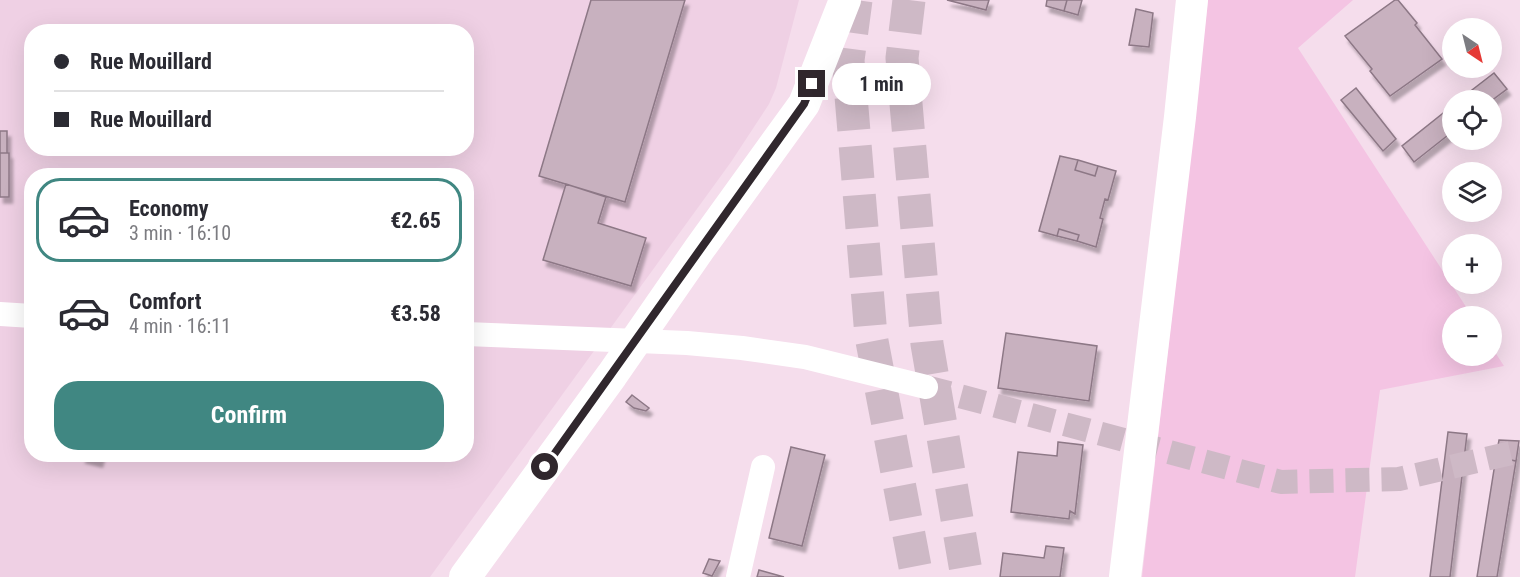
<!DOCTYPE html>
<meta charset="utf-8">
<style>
body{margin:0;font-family:"Roboto Condensed",sans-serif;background:#f2f2f3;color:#2b2b33;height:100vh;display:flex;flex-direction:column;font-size:22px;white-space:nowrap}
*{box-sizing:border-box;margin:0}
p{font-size:20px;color:#7c7c81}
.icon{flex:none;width:33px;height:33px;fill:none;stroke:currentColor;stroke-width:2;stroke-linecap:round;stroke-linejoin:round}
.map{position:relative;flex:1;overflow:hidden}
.details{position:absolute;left:24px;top:168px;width:450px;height:294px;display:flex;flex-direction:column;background:#fff;border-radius:24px;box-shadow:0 6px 24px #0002}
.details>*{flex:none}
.hud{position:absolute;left:24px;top:24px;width:450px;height:132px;border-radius:24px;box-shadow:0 6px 24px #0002;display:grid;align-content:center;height:132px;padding:0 30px;background:#fff}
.needle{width:39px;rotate:145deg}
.tools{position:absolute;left:1442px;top:18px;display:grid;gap:12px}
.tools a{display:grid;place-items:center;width:60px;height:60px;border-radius:50%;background:#fff;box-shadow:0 6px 24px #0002;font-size:30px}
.end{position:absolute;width:27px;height:27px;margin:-14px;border:8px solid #30272d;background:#fff;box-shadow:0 0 0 3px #fff}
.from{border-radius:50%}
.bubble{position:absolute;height:42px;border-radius:21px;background:#fff;box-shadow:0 6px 24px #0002;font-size:20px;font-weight:700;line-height:42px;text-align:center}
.hud b{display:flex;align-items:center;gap:21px;height:57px;font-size:22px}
.hud b+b{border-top:2px solid #e1e1e2}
.hud i{width:15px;height:15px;background:#2b2b33}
ul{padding:10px 0 0;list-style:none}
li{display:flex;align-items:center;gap:18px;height:84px;margin:0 12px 9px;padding:0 18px;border:3px solid transparent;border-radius:24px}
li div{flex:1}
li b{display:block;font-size:22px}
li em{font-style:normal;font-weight:700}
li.current{border-color:#408782}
li>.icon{width:54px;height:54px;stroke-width:1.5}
.button{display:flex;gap:12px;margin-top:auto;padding:12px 30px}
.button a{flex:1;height:69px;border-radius:24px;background:#408782;color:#fff;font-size:24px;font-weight:700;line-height:69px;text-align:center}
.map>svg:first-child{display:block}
.built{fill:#efd0e4;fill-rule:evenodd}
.green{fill:#f4c4e3}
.building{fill:#c8b1bf;stroke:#8d7886;stroke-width:1.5;filter:url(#shadow)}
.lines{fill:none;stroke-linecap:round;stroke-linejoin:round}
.minor-tunnel{stroke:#ceb9c6;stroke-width:24;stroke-dasharray:24 12;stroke-linecap:butt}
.highway-tunnel{stroke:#ceb9c6;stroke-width:33;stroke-dasharray:33 16;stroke-linecap:butt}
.minor{stroke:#fff;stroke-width:24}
.major{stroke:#fff;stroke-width:32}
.route{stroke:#30272d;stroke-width:8}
</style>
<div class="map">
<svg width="1520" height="577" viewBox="0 0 1520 577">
<defs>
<filter id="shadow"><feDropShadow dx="3.5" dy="6" stdDeviation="1.5" flood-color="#0004"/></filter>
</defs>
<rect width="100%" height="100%" fill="#f5ddec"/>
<path class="built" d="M0 0H799L776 88 769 104 731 162 430 577H0ZM32 32H466V148H32ZM32 176H466V454H32Z"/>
<path class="green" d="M1208 0H1353L1298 48 1472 316H1452V356H1491V346L1504 366 1380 390 1355 577H1142Z"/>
<path class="building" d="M591 0H685L625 202 539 176Z
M947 0H989L986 10Z
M1047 0H1067L1064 11 1046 6Z
M1067 0H1082L1078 15 1064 11Z
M1395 0H1398L1417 23 1415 25 1442 59 1390 96 1370 71 1372 69 1345 36Z
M1136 9 1153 13 1149 47 1129 45Z
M130 25V32H114V26Z
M1494 73 1507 89 1491 101 1459 100Z
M1356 88 1396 139 1383 151 1341 100Z
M1452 106V132L1414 162 1402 146Z
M0 131H7V153H0Z
M0 153H9V197H0Z
M1060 156 1078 160 1075 170 1095 176 1098 166 1116 171 1108 200 1105 199 1100 218 1103 219 1096 247 1077 241 1079 235 1059 229 1057 236 1039 231Z
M1078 160 1098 166 1095 176 1075 170Z
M566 184 606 197 598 223 646 238 631 286 543 260Z
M1059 229 1079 235 1077 241 1057 236Z
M1006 333 1097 346 1089 401 998 388Z
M632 395 649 408 646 411 634 408 626 402Z
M1448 432 1467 434 1450 577H1430Z
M1499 440 1519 441 1516 461 1496 457Z
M1058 442 1083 445 1075 514 1070 511 1069 519 1011 512 1018 452 1057 456Z
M791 447 825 455 802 546 769 538Z
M83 454H101L99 461 82 457Z
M1496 457 1516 461 1497 577H1477Z
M1046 546 1064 548 1060 577H1000L1003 553 1044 558Z
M709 559 720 561 712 576 703 573Z
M759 570 784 577H757Z"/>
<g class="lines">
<path class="minor-tunnel" d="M926 387 1281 482 1399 479 1520 451"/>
<path class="highway-tunnel" d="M856 0 848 60 871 336 917 577
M909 0 902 58 927 344 967 577"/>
<path class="minor" d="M0 314 32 316
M466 334 687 343 742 348 805 357 926 387
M738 577 763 467"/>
<path class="major" d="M465 577 612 375 700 248 804 104 845 0
M1125 577 1180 117 1192 0"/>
</g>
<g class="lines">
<path class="route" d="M545 467 804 104 812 84"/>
</g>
</svg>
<div class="tools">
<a><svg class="needle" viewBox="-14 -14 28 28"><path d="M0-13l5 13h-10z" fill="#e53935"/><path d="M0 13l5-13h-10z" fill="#7c7c81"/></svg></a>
<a><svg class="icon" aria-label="locate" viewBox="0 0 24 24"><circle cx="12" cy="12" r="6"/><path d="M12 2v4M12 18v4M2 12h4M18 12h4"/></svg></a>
<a><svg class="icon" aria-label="layers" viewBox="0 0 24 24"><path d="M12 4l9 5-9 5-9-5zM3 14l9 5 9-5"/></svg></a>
<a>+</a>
<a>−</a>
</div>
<i class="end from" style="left:545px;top:467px"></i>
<i class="end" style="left:812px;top:84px"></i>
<div class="bubble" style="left:832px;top:63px;width:99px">1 min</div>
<div class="hud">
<b><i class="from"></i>Rue Mouillard</b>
<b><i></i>Rue Mouillard</b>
</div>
<section class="details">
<ul>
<li class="current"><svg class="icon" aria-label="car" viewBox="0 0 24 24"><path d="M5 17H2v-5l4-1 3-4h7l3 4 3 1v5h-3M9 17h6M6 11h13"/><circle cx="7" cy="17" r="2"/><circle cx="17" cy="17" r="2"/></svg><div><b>Economy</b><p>3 min · 16:10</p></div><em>€2.65</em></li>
<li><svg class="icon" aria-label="car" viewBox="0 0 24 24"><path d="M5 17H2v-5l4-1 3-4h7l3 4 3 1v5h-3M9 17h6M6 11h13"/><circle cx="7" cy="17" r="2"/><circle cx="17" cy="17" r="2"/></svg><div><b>Comfort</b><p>4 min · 16:11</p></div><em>€3.58</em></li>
</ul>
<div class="button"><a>Confirm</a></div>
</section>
</div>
